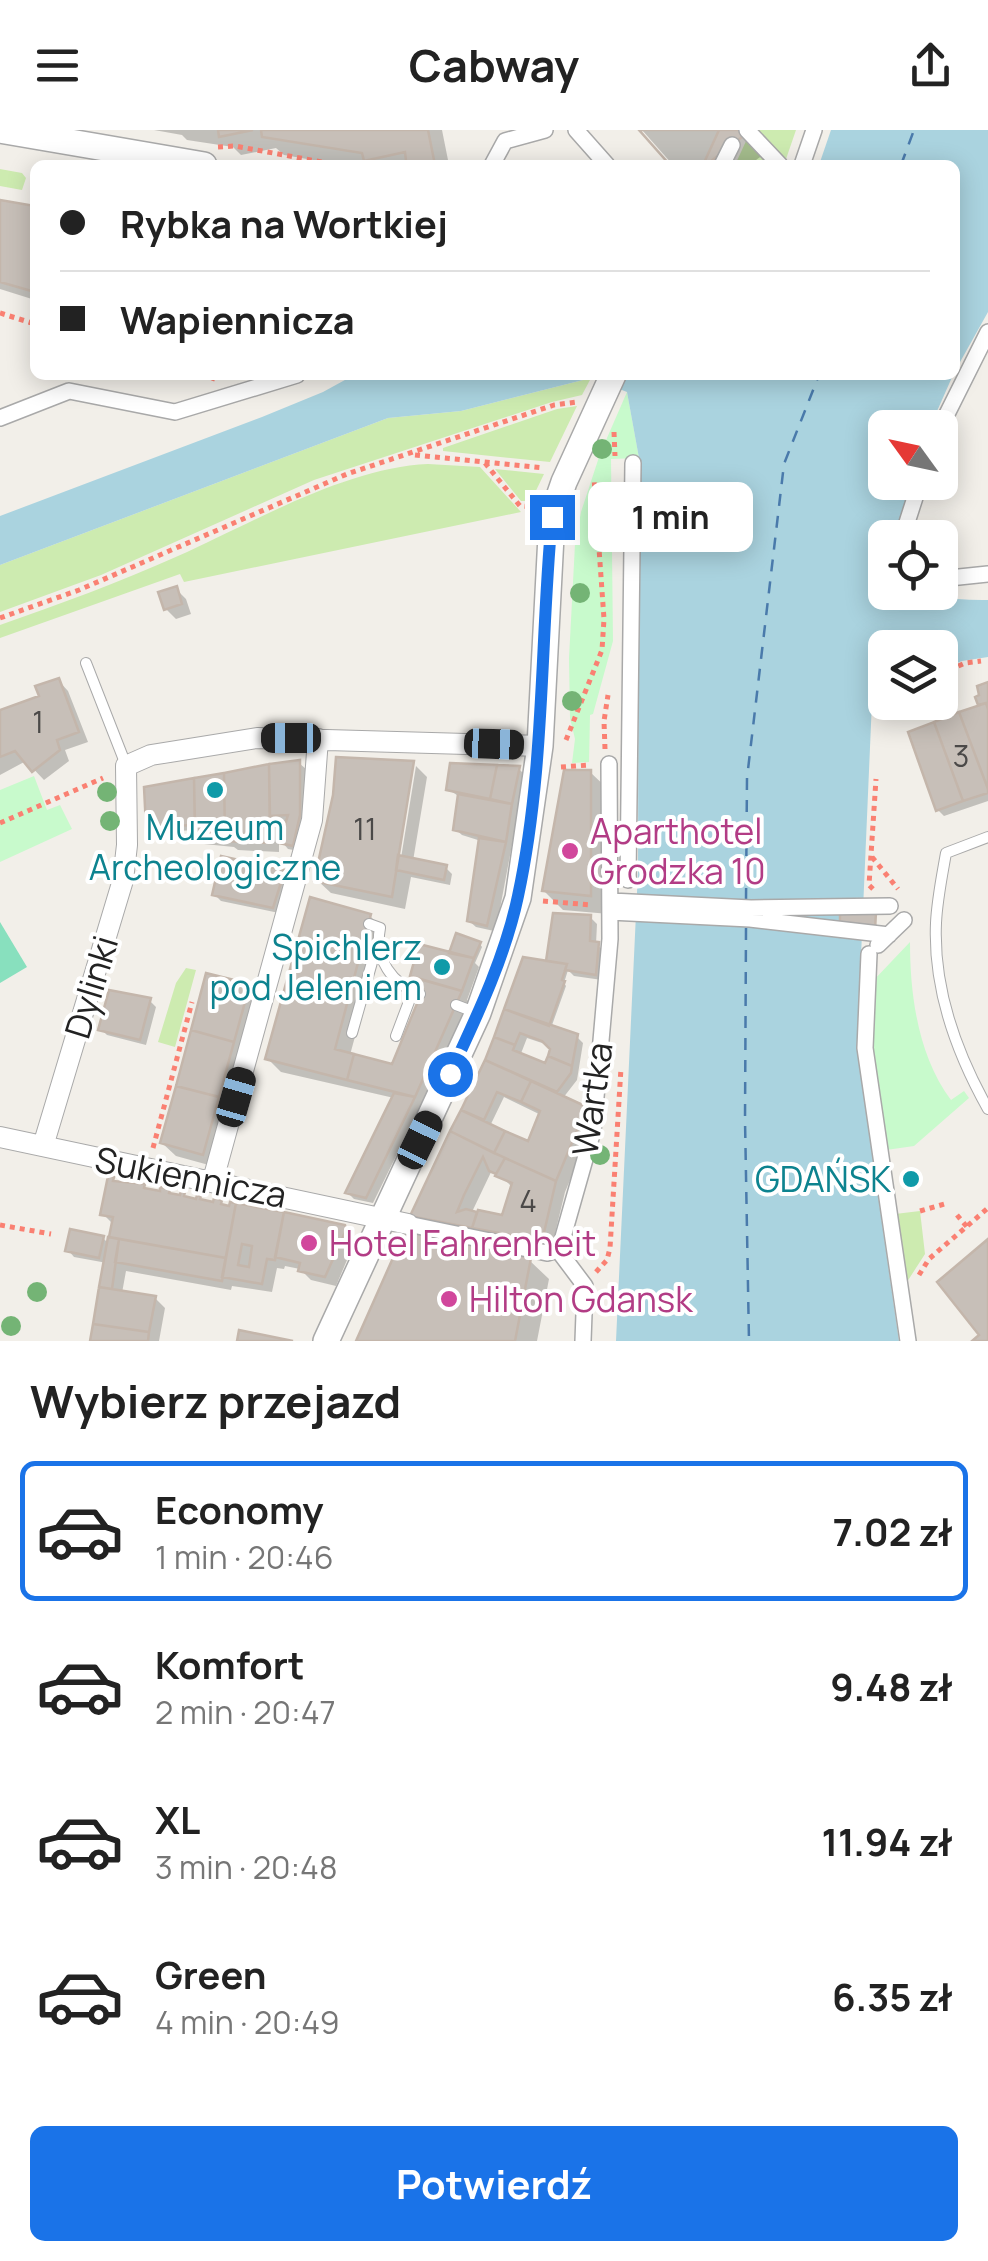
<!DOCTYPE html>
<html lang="pl">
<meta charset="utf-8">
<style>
body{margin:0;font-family:Manrope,sans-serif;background:#f6f6f6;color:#222;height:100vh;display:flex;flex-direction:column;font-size:38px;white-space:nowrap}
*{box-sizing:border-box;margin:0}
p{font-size:32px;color:#767676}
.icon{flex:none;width:55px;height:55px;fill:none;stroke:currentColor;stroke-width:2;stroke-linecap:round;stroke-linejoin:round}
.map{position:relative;height:1211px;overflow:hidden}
.drawer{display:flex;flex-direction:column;background:#fff;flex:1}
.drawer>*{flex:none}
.top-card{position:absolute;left:30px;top:30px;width:930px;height:220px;border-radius:15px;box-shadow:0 5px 25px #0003;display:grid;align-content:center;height:220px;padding:0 30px;background:#fff}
.needle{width:65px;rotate:303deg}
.fabs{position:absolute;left:868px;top:280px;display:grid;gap:20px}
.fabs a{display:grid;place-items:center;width:90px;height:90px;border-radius:15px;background:#fff;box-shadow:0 5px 25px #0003;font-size:50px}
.end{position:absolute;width:45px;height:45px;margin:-22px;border:12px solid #1a73e8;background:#fff;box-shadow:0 0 0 5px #fff}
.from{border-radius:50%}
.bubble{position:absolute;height:70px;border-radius:15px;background:#fff;box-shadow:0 5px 25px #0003;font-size:32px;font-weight:700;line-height:70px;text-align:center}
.car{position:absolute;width:30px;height:60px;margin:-30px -15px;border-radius:12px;box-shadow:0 0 8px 2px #0007;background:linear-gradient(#222 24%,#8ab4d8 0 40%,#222 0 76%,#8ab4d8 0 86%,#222 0)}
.top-card b{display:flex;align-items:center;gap:35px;height:95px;font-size:38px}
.top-card b+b{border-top:2px solid #e0e0e0}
.top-card i{width:25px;height:25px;background:#222}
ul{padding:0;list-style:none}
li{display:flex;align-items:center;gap:30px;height:140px;margin:0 20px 15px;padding:0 10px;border:5px solid transparent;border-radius:15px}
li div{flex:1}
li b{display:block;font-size:38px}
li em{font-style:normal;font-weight:700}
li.on{border-color:#1a73e8}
li>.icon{width:90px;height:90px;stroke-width:1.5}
h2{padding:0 30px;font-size:45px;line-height:120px}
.action{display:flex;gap:20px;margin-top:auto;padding:20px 30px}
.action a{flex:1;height:115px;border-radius:15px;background:#1a73e8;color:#fff;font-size:40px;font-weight:700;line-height:115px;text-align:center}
header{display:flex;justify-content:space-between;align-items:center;height:130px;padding:0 30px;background:#fff;font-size:45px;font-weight:700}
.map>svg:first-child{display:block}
.grass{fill:#cdebb0}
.park{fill:#c8facc}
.pitch{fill:#88e0be}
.water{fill:#aad3df}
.shadow{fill:#0003;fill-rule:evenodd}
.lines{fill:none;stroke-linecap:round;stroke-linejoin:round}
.ferry{stroke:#4a7aab;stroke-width:2.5;stroke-dasharray:12 10;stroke-linecap:butt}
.building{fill:#c7bfb8;stroke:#c4b6ab;stroke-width:2.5;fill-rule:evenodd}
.service-casing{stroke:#a9a9a9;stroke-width:12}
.pedestrian-casing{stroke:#a9a9a9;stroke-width:18}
.minor-casing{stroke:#a9a9a9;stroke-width:22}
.tertiary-casing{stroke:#a9a9a9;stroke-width:28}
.path{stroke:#fa8072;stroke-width:5;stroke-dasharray:5 5;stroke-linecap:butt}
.service{stroke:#fff;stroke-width:10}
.pedestrian{stroke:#fff;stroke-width:15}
.minor{stroke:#fff;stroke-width:20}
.tertiary{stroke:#fff;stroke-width:25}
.tree{fill:#74b475}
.route{stroke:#1a73e8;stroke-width:12}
.culture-dot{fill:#0f9aa8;stroke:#fff;stroke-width:4}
.hotel-dot{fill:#d1479c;stroke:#fff;stroke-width:4}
.labels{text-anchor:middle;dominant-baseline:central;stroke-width:8;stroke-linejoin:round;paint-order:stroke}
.number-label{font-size:30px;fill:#4b4948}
.culture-label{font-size:35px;fill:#0d838f;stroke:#fff;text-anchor:end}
.hotel-label{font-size:35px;fill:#b23c85;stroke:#fff;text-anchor:start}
.street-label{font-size:35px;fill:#222;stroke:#fff}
</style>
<header><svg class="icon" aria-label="menu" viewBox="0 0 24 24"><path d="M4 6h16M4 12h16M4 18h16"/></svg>Cabway<svg class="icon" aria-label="share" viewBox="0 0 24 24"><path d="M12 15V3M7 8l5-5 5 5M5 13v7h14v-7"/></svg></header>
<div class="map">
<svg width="988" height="1211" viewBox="0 0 988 1211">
<rect width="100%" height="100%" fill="#f2efe9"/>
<path class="grass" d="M757 0H796L785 32Z
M747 9 769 35H735Z
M0 39 22 43 26 48 22 60 0 56Z
M591 248 582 265 552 272 314 350 101 445 0 482V435L388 288 461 281Z
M577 276 550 332 443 321V318L557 279Z
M428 334 480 337 521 382 184 452 180 444 0 508V495C60 474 120 452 178 426 252 393 347 337 428 334Z
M495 339 544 344 531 371H521Z
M186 838 196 840 175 917 158 912 176 853Z
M920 1081 925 1124 905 1155 895 1084Z"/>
<path class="park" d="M627 262 639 328 611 329 613 511 593 584 590 585 589 632 572 633 575 609 570 588 569 528 575 414 581 382 600 324Z
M34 646 47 680 60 675 72 699 0 732V660Z
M910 812C910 865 918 926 951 970L964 961 969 968 914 1016 886 1020 869 914 872 852Z"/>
<path class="pitch" d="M0 792 27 837 0 853Z"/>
<path class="water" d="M831 0H988V182L955 241V35H819Z
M354 245H953L930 297 885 298V352L911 353 894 407 885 408V462C920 463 953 471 988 470V527L962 531 940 540V518H885V564L872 571 857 919 899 1211H616L638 741 639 328 627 262 591 248 461 281 388 288 0 435V386L262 287 323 262Z"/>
<path class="shadow" d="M154 0H442L449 35H342L284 25 276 18 241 25 233 17 187 10 182 5Z
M642 0H741L763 25 749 35H673Z
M0 72 35 78V170L0 159Z
M176 459 186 469 191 484 176 489 166 479Z
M58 550 68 561 88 612 65 620 69 631 44 650 26 631 0 645V583L42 567Z
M988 556V671L944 686 938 680 983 577 980 574Z
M299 633 306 639V692L299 721 288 719 282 712 289 691H279V722L238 720 234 717 204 714 197 708V700L155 702 149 695 147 659Z
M416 636 427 647 413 731 446 738 452 744 450 755 411 747 405 779 331 763 317 750 401 728Z
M519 639 525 645 499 784 494 801 476 797 469 791 481 711 462 705 455 699 460 667 449 660Z
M590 642 610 661 609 784 563 780 544 761Z
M284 742 290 748 279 783 221 771 214 764Z
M370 786 384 800 350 925 394 937 423 865 412 854 414 847 451 825 480 814 482 817 475 833 479 837 467 870 471 873 426 976 421 975 373 1073 354 1069 348 1063 394 968 281 942 268 929Z
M590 787 597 794 596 814 604 821 602 850 574 846 568 840 564 853 566 856 551 898 576 906 583 913 577 950 563 968 586 979 596 989 565 1062 551 1120 422 1095 413 1085 487 931 525 830 548 834ZM527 908 551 916 546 937 520 926ZM504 967 541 985 529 1014 490 996ZM493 1038 513 1058 504 1088 491 1083 471 1084Z
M249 857 263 870 216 1037 176 1026 162 1013Z
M150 871 156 877 146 915 107 905 101 899Z
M113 1050 117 1054 144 1056 149 1061H169L174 1066 221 1072 226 1077 344 1098 355 1111 336 1156 311 1150 300 1139 285 1136 284 1139 277 1138 272 1162 232 1156 231 1160 126 1141 122 1163 155 1168 165 1178 159 1211H93L107 1133 74 1127 68 1120 103 1108 110 1115 114 1095 103 1084Z
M529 1130 549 1149 537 1211H359Z"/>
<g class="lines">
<path class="ferry" d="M901 35 914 0
M746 770 747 648 784 334 819 245
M746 798 745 990 749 1211"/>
</g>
<path class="building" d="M218 0H253L219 7Z
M261 0H428L435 35 406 31 405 22 364 31 362 23 262 7Z
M639 0H742L746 4 706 35H670Z
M639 0H719L703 35H670Z
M0 70 35 76V162L0 152Z
M177 456 182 474 164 480 158 462Z
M59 548 79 602 57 610 60 620 32 642 15 621 0 627V580L39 566 35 556Z
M988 552V579L986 573 978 575 975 567 979 565 977 556Z
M986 573 988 579V659L959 582Z
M959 582 988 659V663L963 671 934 592Z
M934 592 963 671 936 681 908 602Z
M336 627 414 631 392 767 314 751 333 665Z
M300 630V685L293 716 279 713 288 685 270 686 269 634Z
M450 633 497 635 490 669 446 660Z
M269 634 270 713 225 711 224 643Z
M497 635 520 636 512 674 490 669Z
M564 640H591V766L542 761Z
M224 643 225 711 195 709 194 648Z
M194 648 195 695 146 697 144 657Z
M458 664 512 674 506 712 453 700Z
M479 708 506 712 487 796 467 791Z
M398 725 447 735 444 750 396 740Z
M221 726 285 740 273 778 212 765Z
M310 767 371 784 335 919 354 924 347 950 265 929Z
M876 782 875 800 840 794V784Z
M553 783 591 785 590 811 599 812 596 845 565 840 567 834 546 831Z
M456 803 481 812 474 828 449 823Z
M419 814 474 828 462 861 410 846Z
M523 827 567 834 562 850 565 851 549 896 504 879Z
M206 843 250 854 234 912 191 900Z
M412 847 462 861 415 967 347 950 354 924 392 934 423 859 409 855Z
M109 860 151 868 140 910 98 900Z
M504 879 578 904 572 936 548 926 550 919 542 911 520 903 515 915 494 907Z
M191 900 234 912 219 967 176 956Z
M494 907 515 915 513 920 545 933 548 926 572 936 571 943 557 962 485 930Z
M485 930 531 951 521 972 497 962 484 990 461 980Z
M531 951 587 977 556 1051 494 1023 505 1001 528 1011 540 981 521 972Z
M176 956 219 967 203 1025 160 1013Z
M394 963 415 967 366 1068 345 1063Z
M461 980 505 1001 494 1023 450 1001Z
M450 1001 505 1028 496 1044 489 1041 483 1027 464 1065 457 1082 466 1079 477 1082 472 1098 410 1086Z
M505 1028 556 1051 542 1111 472 1098 478 1080 502 1085 512 1053 495 1046Z
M108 1046 114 1047 113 1051 145 1054 144 1058 160 1061V1057L170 1059 169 1063 180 1065 181 1061 185 1062 184 1066 196 1069 197 1065 201 1066 200 1069 213 1072 214 1068 222 1070 221 1074 229 1076 230 1072 236 1073 226 1128 109 1107 113 1087 100 1085Z
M236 1073 284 1082 275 1130 267 1129 262 1154 222 1147ZM242 1114 252 1116 249 1137 238 1135Z
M284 1082 345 1095 346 1100 325 1147 298 1141 300 1133 275 1127Z
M70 1099 104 1106 99 1128 65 1121Z
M405 1101 531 1128 515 1211H356Z
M108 1107 119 1109 112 1159 99 1157Z
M119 1109 226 1128 222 1151 115 1132Z
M988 1109V1211H972L979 1205 937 1152Z
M99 1157 156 1166 149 1202 93 1194Z
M93 1194 149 1202 148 1211H90Z
M239 1200 293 1211H237Z"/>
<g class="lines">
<g class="service-casing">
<path id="service" d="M86 533 126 635
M988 707 946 723C942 746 937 770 936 793 933 860 956 922 988 979
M369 794 380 798C374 829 392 854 420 864
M456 875 477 883
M352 903 378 811
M396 906 413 861"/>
</g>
<g class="pedestrian-casing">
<path id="pedestrian" d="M576 0 607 35
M747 0 780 35
M492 35 505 11 545 0
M722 35 732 15
M802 35 814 0
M0 288 69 261 175 282 297 245
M940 298 988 202
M902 408 920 352
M940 449 988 444
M628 750 633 333
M611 771 751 778 890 776
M610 782 750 789 889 805
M878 815 904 790
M869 824 865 918 908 1211
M408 1094 547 1123 558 1120 561 1114 593 1001 610 809 609 634
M558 1120 585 1156 583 1211"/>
</g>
<g class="minor-casing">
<path id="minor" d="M0 1007 408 1094
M43 1016 123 750 127 715 126 636 151 625 257 608 540 616
M213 1050 312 690 318 609"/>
</g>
<g class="tertiary-casing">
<path id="tertiary" d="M0 0 204 35
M326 1211 478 883 518 768 540 616 552 387 564 352 613 245"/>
</g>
<path class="path" d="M218 17 235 16 338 35
M0 183 35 194
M202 245 215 249
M614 302 615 326
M415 325 544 338
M485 333 520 376 533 377
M0 488 79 460 347 344 554 275 577 272
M940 544 965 533 981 531
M918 572V573
M874 574 885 569
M566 610 602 520 604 489 594 348
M605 619 604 591 608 565
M561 637 590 635
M0 693 103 648
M872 727 898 759
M873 759 869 755 876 649
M543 771 592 775
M153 1018 192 872
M920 1081 948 1073
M957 1085 967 1097
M0 1095 51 1104
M596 1142 607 1130 610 1118 621 938
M919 1145 929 1129 988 1078"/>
<use href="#service" class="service"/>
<use href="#pedestrian" class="pedestrian"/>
<use href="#minor" class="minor"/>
<use href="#tertiary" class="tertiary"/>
</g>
<g class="tree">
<circle cx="602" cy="319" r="10"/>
<circle cx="580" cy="463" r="10"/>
<circle cx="572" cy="571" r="10"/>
<circle cx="107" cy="662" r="10"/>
<circle cx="110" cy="691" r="10"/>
<circle cx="600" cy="1025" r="10"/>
<circle cx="37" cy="1162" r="10"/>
<circle cx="11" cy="1196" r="10"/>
</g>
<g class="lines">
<path class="route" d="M450 944C476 888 505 828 518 766 545 640 540 514 552 387"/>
</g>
<g class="culture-dot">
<circle cx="215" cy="660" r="10"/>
<circle cx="442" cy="837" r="10"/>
<circle cx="911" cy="1049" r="10"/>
</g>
<g class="hotel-dot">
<circle cx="570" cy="721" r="10"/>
<circle cx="309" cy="1113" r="10"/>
<circle cx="449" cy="1169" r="10"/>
</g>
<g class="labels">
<g class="number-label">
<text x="38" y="591">1</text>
<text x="961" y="625">3</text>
<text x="365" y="698">11</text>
<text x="528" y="1070">4</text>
</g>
<g class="culture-label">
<text x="215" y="697" text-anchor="middle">Muzeum<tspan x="215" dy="40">Archeologiczne</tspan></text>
<text x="422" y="817">Spichlerz<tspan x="422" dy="40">pod Jeleniem</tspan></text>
<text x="891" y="1049">GDAŃSK</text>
</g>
<g class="hotel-label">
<text x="590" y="701">Aparthotel<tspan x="590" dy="40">Grodzka 10</tspan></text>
<text x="329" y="1113">Hotel Fahrenheit</text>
<text x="469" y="1169">Hilton Gdansk</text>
</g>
<g class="street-label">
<text transform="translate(91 857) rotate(-73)">Dylinki</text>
<text transform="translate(592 969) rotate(-82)">Wartka</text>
<text transform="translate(191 1047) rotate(11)">Sukiennicza</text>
</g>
</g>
</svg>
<div class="fabs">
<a><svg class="needle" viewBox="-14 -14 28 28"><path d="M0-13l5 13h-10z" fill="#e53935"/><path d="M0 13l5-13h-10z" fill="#767676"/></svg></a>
<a><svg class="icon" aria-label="locate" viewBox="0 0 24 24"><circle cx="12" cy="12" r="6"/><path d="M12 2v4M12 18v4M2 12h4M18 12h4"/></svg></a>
<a><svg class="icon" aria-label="layers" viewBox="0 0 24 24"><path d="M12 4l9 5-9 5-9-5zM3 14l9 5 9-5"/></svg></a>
</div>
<i class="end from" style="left:450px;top:944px"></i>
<i class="end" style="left:552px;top:387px"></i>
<div class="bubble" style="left:588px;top:352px;width:165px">1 min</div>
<i class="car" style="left:291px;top:608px;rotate:270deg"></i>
<i class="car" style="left:494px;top:614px;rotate:92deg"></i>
<i class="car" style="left:236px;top:967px;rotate:16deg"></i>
<i class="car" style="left:420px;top:1010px;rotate:26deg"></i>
<div class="top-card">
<b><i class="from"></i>Rybka na Wortkiej</b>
<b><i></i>Wapiennicza</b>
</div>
</div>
<section class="drawer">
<h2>Wybierz przejazd</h2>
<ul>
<li class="on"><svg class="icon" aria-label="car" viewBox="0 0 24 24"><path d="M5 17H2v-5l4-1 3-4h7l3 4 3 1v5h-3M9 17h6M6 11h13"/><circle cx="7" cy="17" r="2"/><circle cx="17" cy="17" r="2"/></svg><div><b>Economy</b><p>1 min · 20:46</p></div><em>7.02 zł</em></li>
<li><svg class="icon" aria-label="car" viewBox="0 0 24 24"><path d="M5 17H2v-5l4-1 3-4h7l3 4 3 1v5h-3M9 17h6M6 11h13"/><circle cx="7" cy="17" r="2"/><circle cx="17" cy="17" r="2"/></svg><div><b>Komfort</b><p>2 min · 20:47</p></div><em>9.48 zł</em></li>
<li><svg class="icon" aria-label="car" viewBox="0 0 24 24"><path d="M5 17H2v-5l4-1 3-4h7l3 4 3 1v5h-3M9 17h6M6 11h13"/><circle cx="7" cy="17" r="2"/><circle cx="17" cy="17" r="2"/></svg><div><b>XL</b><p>3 min · 20:48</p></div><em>11.94 zł</em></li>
<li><svg class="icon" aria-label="car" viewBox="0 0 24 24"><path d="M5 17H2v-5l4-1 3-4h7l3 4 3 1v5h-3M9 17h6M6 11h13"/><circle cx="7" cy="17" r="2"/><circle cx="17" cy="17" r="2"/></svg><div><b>Green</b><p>4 min · 20:49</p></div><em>6.35 zł</em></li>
</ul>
<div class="action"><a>Potwierdź</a></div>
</section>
